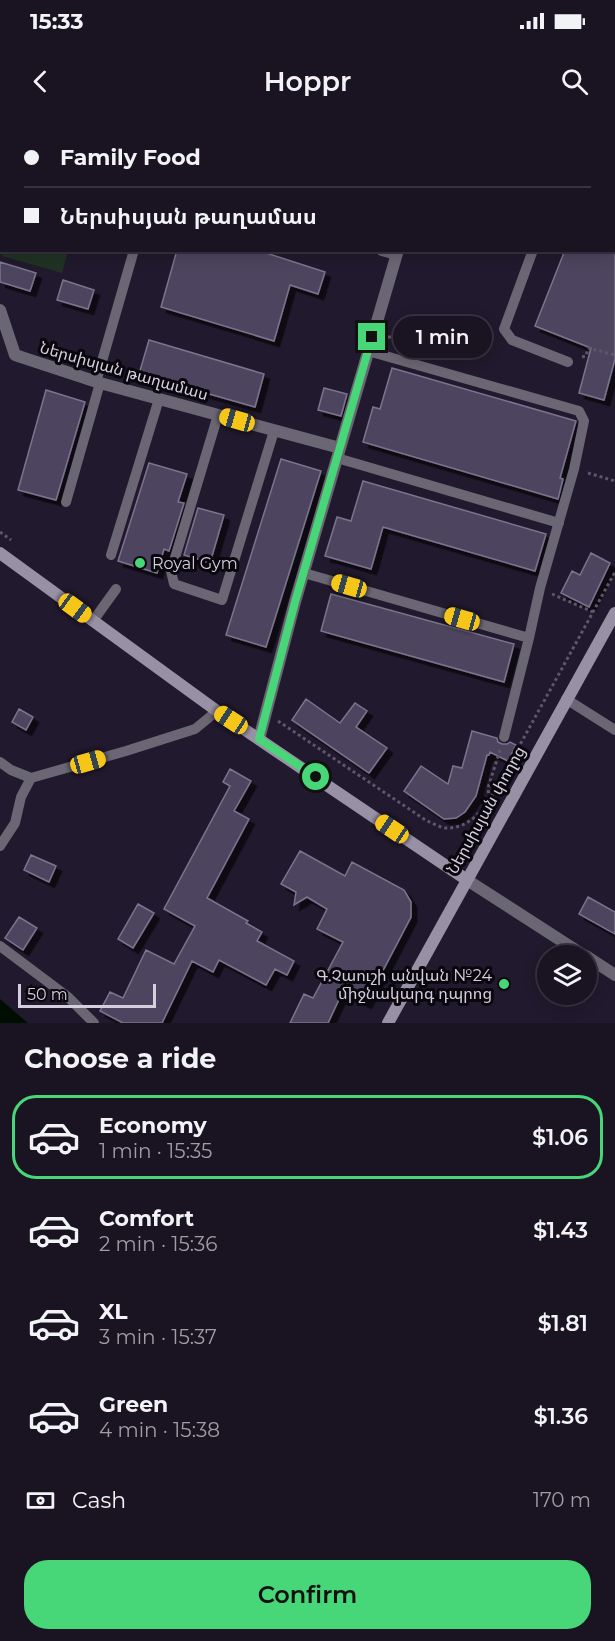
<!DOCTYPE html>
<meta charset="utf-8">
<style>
body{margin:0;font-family:Montserrat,"Noto Sans Armenian",sans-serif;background:#26202f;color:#f1f3f6;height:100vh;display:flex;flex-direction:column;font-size:22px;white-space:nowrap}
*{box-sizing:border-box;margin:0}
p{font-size:20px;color:#9f9ea5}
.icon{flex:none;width:33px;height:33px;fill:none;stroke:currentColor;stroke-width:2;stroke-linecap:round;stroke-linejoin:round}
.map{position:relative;height:903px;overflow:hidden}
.details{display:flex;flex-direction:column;background:#191322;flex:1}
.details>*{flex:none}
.hud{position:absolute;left:0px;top:0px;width:615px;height:132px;box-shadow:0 3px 15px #0003,0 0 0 2px #373240;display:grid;align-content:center;height:132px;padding:0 24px;background:#191322}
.controls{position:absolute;left:537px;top:825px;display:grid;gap:12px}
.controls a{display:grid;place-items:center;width:60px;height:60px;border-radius:50%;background:#191322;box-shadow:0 3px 15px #0003,0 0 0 2px #373240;font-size:30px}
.scale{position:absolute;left:18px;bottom:15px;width:138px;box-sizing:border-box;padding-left:6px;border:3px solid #d4cfdd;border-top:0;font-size:16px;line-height:21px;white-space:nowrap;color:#d4cfdd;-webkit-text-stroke:4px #09060e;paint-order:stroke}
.end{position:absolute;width:27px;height:27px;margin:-14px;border:8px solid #48d778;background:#111;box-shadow:0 0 0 3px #111}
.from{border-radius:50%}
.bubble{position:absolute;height:42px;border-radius:21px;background:#191322;box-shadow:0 3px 15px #0003,0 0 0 2px #373240;font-size:20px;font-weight:600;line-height:42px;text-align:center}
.car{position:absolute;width:18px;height:36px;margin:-18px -9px;border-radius:8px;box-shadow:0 0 4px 2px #0007;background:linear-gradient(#f5c518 24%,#345 0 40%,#f5c518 0 76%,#345 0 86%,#f5c518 0)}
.hud b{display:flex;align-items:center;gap:21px;height:57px;font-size:22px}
.hud b+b{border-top:2px solid #373240}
.hud i{width:15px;height:15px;background:#f1f3f6}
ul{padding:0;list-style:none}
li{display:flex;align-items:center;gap:18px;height:84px;margin:0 12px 9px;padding:0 12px;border:3px solid transparent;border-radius:24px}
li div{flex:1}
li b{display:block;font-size:22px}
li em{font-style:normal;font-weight:600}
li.on{border-color:#48d778}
li>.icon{width:54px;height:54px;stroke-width:1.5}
h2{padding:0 24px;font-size:27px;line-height:72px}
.pay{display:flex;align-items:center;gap:15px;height:66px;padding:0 24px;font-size:22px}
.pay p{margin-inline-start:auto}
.action{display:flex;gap:12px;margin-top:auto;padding:12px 24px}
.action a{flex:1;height:69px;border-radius:24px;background:#48d778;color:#111;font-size:24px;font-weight:600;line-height:69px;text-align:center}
.status{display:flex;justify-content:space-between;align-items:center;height:42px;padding:0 30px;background:#191322;direction:ltr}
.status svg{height:16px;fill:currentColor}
header{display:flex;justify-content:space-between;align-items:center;height:78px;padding:0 24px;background:#191322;font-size:27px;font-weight:600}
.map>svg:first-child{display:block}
.green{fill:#203224}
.water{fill:#000e01}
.building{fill:#4e445f;stroke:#7c738d;stroke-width:1.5;filter:url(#shadow)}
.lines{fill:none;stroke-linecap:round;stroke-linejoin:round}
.path{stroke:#5e5769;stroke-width:3;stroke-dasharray:3 3;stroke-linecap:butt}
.lane{stroke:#6b6673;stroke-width:10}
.street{stroke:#6b6673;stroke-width:12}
.secondary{stroke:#9890a5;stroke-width:12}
.route{stroke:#48d778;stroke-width:8}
.poi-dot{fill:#48d778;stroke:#09060e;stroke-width:2}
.labels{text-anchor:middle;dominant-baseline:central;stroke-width:6;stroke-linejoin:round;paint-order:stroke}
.street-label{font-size:16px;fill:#d4cfdd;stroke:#09060e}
.poi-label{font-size:16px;fill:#d4cfdd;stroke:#09060e;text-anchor:start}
</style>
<div class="status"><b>15:33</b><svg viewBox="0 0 49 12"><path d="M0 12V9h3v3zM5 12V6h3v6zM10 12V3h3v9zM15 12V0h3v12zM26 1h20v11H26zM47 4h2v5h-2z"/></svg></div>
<header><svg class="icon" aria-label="back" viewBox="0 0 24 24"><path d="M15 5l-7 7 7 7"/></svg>Hoppr<svg class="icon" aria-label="search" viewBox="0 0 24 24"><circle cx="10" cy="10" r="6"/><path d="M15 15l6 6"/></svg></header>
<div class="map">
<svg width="615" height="903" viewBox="0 0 615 903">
<defs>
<filter id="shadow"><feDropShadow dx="5.5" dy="5.5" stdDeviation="0" flood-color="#0009"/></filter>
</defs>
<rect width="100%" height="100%" fill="#21192d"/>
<path class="green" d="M3 131V130L68 131 62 153 2 136Z"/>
<path class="water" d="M0 879 28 903H0Z"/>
<path class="building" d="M177 130H257L325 152 318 174 290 165 274 221 161 187Z
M565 130H615V239L604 280 579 273 591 228 535 206Z
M0 142 36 153 30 171 0 162Z
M63 160 94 170 88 189 57 180Z
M149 220 264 254 255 287 139 254Z
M392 248 576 301 560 358 563 359 558 379 363 322 373 287 380 289Z
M324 268 347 274 341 296 318 290Z
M46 270 85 282 56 380 18 370Z
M281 339 321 351 266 527 226 515Z
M149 343 187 354 178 382 184 383 169 431 164 429 157 453 118 441Z
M363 361 546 414 535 451 383 407 371 449 325 436 337 397 351 401Z
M198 388 224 395 210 443 184 435Z
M591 433 610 443 589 487 561 473 572 451 580 455Z
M331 474 514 524 504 562 321 511Z
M306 579 340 603 355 583 367 591 356 607 387 628 369 653 292 600Z
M19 589 33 597 26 610 12 602Z
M472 611 497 618 498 622 502 624H507L510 622 516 625 508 641 490 632 489 635H487L476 676 465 692 456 698 444 699 404 671 421 646 448 664 453 646 462 648Z
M230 649 251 661 234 691 249 699 207 778 248 801 246 803 262 812 257 821 294 841 287 855 275 849 266 865 219 840 213 852 192 841 162 903H123L100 891 110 872 123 878 146 830 174 844 195 806 164 789 230 666 223 662Z
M300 731 345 756 352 742 404 770 411 782V797L366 883 343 871 328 903H290L304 874 313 878 343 822 317 809 327 789 307 777 294 785 296 772 281 764Z
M31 735 56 746 49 762 24 750Z
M588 777 615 792V814L579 794Z
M138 784 154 793 133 828 118 819Z
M19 797 37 808 23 830 5 818Z"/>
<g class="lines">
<path class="path" d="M418 0V2
M388 217 456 219 469 222 491 214
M582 237 586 236 588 228 615 235
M588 353 615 361
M0 412 11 420
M552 474 593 492
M278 601 427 701C433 703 439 707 445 708 465 709 479 695 489 681L615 452
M489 679 488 668 500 630"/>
<path class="lane" d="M518 0 520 2
M0 10H2
M614 65H615
M533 130 504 209 512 220 568 242
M368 231 579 291 584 301 574 349 540 468 529 518 504 617
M96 262 134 130
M218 295 171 451 174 464 222 480 274 311
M337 338 559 403
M66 382 100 263
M111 435 159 279
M304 453 529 518
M93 501 116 469
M566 579 615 610
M0 642 11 650 31 658 126 631 195 609 217 591
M0 726 15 703 21 677 31 658
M0 826 68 877 94 903"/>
<path class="street" d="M597 0 600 2
M614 9 615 10
M0 61 2 62
M382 130 396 134
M0 190 15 235 100 263 340 328
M259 619 295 482 398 130
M467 760 585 836
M586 836 615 855"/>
<path class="secondary" d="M0 433 217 591 467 760
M388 903 615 493"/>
</g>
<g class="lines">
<path class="route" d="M316 657 259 619 295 482 372 217"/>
</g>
<g class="poi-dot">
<circle cx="140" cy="443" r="6"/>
<circle cx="504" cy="864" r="6"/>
</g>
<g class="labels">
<g class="street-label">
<text transform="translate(124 251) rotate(16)">Ներսիսյան թաղամաս</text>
<text transform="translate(486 690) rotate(-61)">Ներսիսյան փողոց</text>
</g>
<g class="poi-label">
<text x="152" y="443">Royal Gym</text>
<text x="492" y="855" text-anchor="end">Գ.Չաուշի անվան №24<tspan x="492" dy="18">միջնակարգ դպրոց</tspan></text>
</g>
</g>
</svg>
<div class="controls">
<a><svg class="icon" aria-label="layers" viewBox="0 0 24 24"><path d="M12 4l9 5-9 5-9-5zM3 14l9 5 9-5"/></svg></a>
</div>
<div class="scale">50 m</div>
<i class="end from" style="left:316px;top:657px"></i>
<i class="end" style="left:372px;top:217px"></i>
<div class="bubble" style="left:393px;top:196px;width:99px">1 min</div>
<i class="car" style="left:237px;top:300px;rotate:286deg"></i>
<i class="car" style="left:349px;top:466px;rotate:286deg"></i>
<i class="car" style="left:75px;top:488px;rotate:126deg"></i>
<i class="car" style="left:462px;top:499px;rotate:286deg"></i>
<i class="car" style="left:231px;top:600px;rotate:303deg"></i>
<i class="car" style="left:88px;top:642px;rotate:74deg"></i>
<i class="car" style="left:392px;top:709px;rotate:304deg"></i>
<div class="hud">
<b><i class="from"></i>Family Food</b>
<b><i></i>Ներսիսյան թաղամաս</b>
</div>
</div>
<section class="details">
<h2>Choose a ride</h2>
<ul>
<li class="on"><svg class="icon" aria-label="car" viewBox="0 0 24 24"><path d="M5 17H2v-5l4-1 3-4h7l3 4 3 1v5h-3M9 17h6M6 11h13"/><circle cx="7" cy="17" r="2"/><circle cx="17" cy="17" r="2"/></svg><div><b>Economy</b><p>1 min · 15:35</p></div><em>$1.06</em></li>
<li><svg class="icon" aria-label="car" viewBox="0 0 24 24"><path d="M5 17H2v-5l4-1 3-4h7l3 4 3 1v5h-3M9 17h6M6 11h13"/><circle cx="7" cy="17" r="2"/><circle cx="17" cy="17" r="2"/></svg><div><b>Comfort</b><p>2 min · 15:36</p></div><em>$1.43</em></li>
<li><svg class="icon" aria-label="car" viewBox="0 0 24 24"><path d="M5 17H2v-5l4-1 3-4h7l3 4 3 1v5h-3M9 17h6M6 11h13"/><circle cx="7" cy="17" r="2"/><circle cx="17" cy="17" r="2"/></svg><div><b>XL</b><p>3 min · 15:37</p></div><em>$1.81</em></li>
<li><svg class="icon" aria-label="car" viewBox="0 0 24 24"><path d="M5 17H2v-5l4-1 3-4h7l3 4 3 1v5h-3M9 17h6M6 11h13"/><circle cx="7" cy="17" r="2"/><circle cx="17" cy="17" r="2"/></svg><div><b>Green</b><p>4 min · 15:38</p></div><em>$1.36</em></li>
</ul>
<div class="pay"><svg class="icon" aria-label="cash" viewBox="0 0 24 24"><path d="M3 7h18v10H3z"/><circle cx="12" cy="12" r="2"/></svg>Cash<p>170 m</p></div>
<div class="action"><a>Confirm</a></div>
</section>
